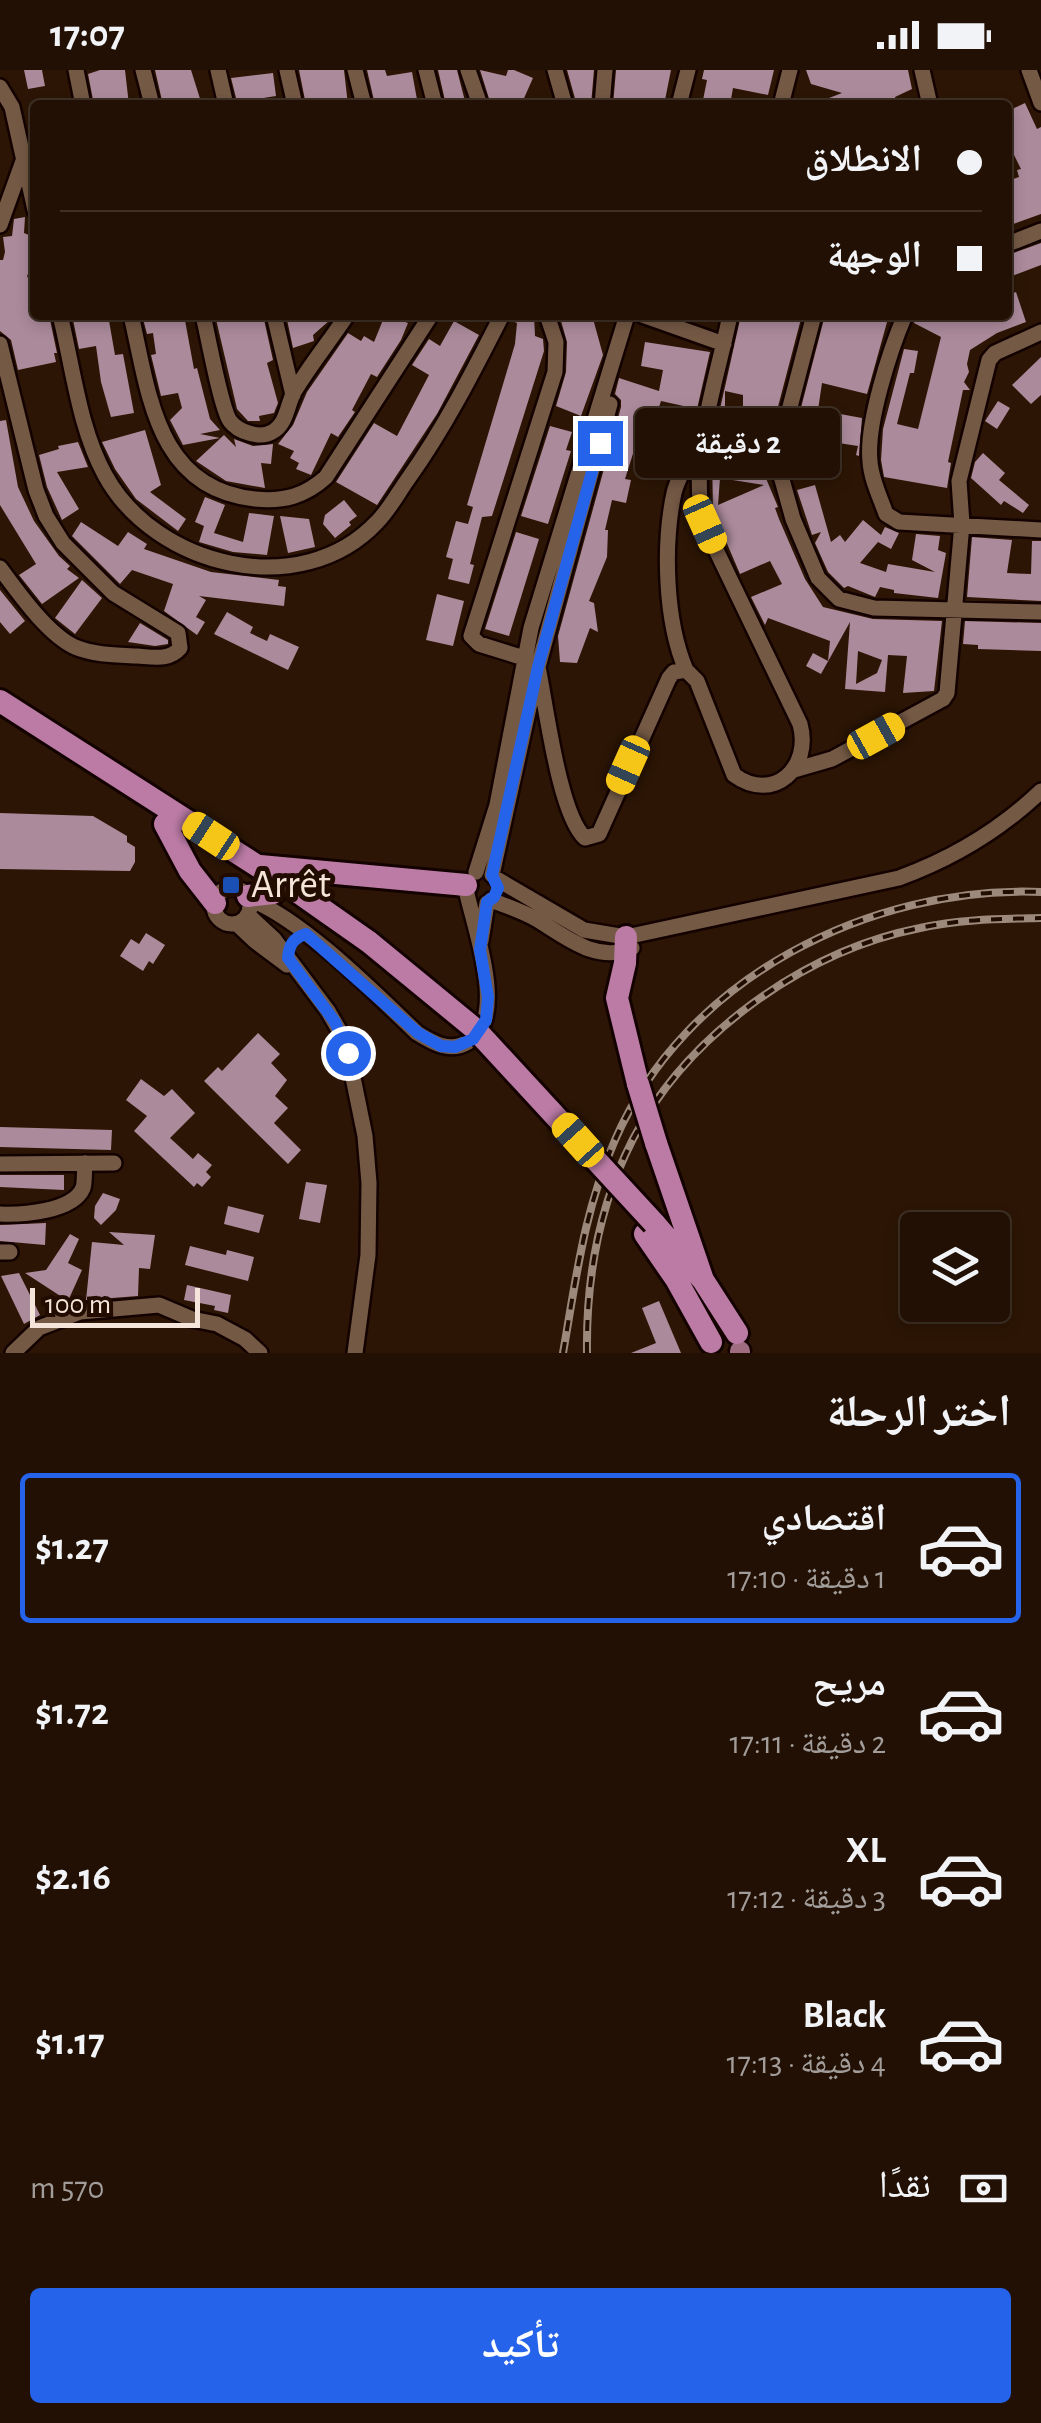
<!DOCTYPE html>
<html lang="ar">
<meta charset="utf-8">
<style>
body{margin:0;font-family:"Alegreya Sans","Noto Naskh Arabic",sans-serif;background:#2d1e12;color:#f1f3f6;direction:rtl;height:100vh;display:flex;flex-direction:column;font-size:38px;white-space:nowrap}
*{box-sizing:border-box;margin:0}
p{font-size:32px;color:#a29d9a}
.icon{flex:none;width:55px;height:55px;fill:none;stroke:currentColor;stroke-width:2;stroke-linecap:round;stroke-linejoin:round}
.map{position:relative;height:1283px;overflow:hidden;direction:ltr}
.side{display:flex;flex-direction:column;background:#211003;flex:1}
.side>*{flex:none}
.top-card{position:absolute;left:30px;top:30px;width:982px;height:220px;border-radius:10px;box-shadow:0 5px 15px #0003,0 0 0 2px #3e3025;direction:rtl;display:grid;align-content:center;height:220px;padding:0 30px;background:#211003}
.controls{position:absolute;left:900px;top:1142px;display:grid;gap:20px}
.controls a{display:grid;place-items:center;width:110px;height:110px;border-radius:10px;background:#211003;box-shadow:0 5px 15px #0003,0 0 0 2px #3e3025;font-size:50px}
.scale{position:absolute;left:30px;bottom:25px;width:170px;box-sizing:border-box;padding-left:10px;border:5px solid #f4e4d9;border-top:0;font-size:28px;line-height:35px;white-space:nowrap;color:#f4e4d9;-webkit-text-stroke:8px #220c00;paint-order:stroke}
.end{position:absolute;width:45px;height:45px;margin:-22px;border:12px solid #2563eb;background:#fff;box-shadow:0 0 0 5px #fff}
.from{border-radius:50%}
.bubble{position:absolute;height:70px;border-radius:10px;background:#211003;box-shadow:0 5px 15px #0003,0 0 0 2px #3e3025;font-size:32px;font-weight:700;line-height:70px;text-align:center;direction:rtl}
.car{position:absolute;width:30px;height:60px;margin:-30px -15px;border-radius:12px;box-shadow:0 0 8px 2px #0007;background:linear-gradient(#f5c518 24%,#345 0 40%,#f5c518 0 76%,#345 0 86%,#f5c518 0)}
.top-card b{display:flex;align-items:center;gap:35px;height:95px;font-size:38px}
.top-card b+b{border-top:2px solid #3e3025}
.top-card i{width:25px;height:25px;background:#f1f3f6}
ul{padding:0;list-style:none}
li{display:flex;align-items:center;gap:30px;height:150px;margin:0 20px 15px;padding:0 10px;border:5px solid transparent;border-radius:10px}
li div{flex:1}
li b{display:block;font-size:38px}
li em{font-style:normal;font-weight:700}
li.selected{border-color:#2563eb}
li>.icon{width:90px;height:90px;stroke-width:1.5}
h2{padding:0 30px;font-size:45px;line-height:120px}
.pay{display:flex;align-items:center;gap:25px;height:110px;padding:0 30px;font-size:38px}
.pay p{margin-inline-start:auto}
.button{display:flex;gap:20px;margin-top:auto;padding:20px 30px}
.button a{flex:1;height:115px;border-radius:10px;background:#2563eb;color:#fff;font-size:40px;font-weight:700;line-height:115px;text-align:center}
.status{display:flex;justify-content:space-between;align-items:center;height:70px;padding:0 50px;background:#211003;direction:ltr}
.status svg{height:28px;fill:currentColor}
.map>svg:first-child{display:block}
.building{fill:#ab8a9b;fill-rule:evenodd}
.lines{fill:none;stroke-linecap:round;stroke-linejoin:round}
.minor-casing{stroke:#130200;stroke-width:20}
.major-casing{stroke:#130200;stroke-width:25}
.highway-casing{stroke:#130200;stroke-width:28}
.minor{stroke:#745945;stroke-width:15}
.major{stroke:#9f6d7f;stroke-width:20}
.highway{stroke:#bb7ba5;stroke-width:22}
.rail-casing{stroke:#9c897b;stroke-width:8}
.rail{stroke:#220c00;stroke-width:4;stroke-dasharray:11;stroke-linecap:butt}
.highway-bridge-casing{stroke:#130200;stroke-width:28;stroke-linecap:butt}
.highway-bridge{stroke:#bb7ba5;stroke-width:22}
.route{stroke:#2563eb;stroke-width:12}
.transit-dot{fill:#1a4fb4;stroke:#220c00;stroke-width:4}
.labels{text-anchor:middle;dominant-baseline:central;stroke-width:10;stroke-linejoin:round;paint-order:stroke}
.poi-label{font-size:40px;fill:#f4e4d9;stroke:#220c00;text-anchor:start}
</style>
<div class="status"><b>17:07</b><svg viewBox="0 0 49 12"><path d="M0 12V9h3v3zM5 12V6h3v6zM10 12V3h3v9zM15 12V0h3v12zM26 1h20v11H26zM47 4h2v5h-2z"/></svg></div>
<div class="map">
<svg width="1041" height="1283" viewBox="0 0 1041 1283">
<rect width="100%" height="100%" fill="#2c1504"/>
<path class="building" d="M24 0H42L45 16 28 19Z
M100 0H125L129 35H94L88 4Z
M155 0H191L202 35H163Z
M299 0H344L348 35H306Z
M367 0H385L387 6 412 2 418 35H375Z
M438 0H457L466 35H446Z
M480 0 506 6 508 0H514L533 8 521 35H491Z
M567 0H594L591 35 576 32Z
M616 0H671L664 35H613Z
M704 0H774L768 25 733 18 730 35H702L707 10 702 9Z
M806 0H908L912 19 895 27 896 31 881 35H811L842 23 811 14Z
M273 3 276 26 237 32 231 8Z
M1025 33 1037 59 1041 57V144L1008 156V111L1019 107 1017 100 1021 99 1008 73V41Z
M25 147 24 163 29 165 32 190 27 207 35 210V245H49L57 283H54L56 292 18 300 11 270 0 261V190H3L5 182 3 167 12 166 14 149Z
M1041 173V195L1009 207 1008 185Z
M1016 222 1026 252 997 263 970 280 967 294 969 302 964 312 970 320H963L948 392 951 393 947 418 884 407 881 390 883 359 904 279 918 281 914 303H910L897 354 918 359 941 267 914 253 916 245H1008V225Z
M72 245H108L115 285 123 284 134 343 111 347 101 312 96 276 79 279Z
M142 245H184L194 299 197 298 210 349 220 360 200 364 220 368 183 375 170 350 182 338 178 323 161 326 151 285 156 284 153 263 147 264Z
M215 245H263L273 290 267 293 278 333 274 343 259 346 260 351H248L237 339Z
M286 245H329L330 250 313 265 314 271 293 278Z
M385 245 408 253 401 270 377 307 371 304 352 340 355 342 338 367 331 363 311 405 296 399 299 393 290 388 294 381 278 374 293 355 307 322 348 263 361 271 364 266 374 272Z
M513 245H534L535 266 543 269 544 281 492 446 482 447 470 494 474 495 469 514 448 509 453 489 446 487 456 451 468 454 473 437 467 435 515 274 517 253 512 251Z
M583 245H592L603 285 581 346 556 336 566 302 567 272 561 251Z
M741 245H802L768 375 734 369 736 359 743 360V325L725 321V338L718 348Z
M825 245H889L867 324 822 313 818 340 862 348 859 386 856 385 858 376 806 368 801 391 791 389 790 380Z
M454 251 479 265 437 344 377 435 336 412 374 353 397 366 429 305 412 295 429 269 440 276Z
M645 272 710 282 697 339 661 331 647 374 637 371 625 409 631 410 626 433 612 430 605 460H608L607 487 589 531 594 533 598 562 590 558 577 593 560 592 558 566 621 337V330L615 324 619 308 659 321 663 300 641 296Z
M1041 287V325L1031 334 1012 315Z
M998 331 1010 338 997 359 985 351Z
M6 350 18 417 34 451 59 486 70 496 67 499 79 508 42 534 19 505 36 494 0 435V351Z
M550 356 572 362 566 380 571 381 548 454 521 446Z
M145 360 161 415 150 422 186 449 178 461 136 429 115 399 102 372Z
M224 365 236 377 234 369 253 376 273 374 271 394 261 393 265 418 226 411 196 391Z
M78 372 88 397 57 402 79 439 62 450 47 417 39 385 59 379 58 376Z
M712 383 767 388 765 406 778 437 775 438 779 449 805 509 823 537 873 549 942 551 934 621 903 623 907 586 888 585 885 622 845 619 850 552 821 604 806 596 813 583 828 591 830 571 768 548 765 555 751 527 782 514 770 491 740 504 713 441ZM720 408 764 415 718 435ZM858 581 882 590 877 603 856 614Z
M983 383 1005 403 999 410 1029 435 1023 443 1004 431 1001 435 971 408 975 392Z
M815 415 831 472 840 465 845 472 863 450 881 465 885 457 899 463 891 479 878 472 860 493 886 502 888 494 935 502 912 490 916 464 940 466 938 480 946 483 938 528 894 523V520L880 517 875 527 848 516 844 518 828 502 815 473 821 462 812 465 797 420Z
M205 427 225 435 214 463 243 472 249 443 274 446 267 485 233 482 199 472 204 456 195 452Z
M344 430 357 446 349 452 351 455 335 468 323 454 325 445Z
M280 446 309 449 315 477 288 483Z
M81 452 118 476 128 462 147 474 144 479 211 502 279 510 278 516 286 517 284 536 199 526 206 530 196 547 205 552 197 565 164 541 173 514 132 500 120 514 72 466Z
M516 462 539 469 509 566 485 559Z
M972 467 1012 470 1007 503 1031 504 1032 471H1041V531L967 527Z
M82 510 102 528 75 564 55 548Z
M0 520 25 551 10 564 0 552Z
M437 524 464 531 453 576 426 570Z
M227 542 253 557 250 563 267 571 270 564 299 577 288 600 214 564Z
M965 551 1041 553V581L978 579V575L963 574Z
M140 553 168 570V574L155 576 128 572Z
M0 743 93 746 127 766V772L135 777V792L130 801 0 799Z
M146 863 165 875 153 894 149 891 143 901 120 886 131 869 139 874Z
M258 963 280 984 271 993 287 1010 275 1026 288 1038 274 1053 301 1080 288 1094 204 1011 218 997 222 1001Z
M141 1009 164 1026 172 1019 195 1043 170 1068 193 1089 198 1083 212 1095 206 1102 211 1107 202 1117 197 1113 194 1117 134 1061 147 1046 126 1030Z
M0 1057 112 1060 111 1080 0 1077Z
M0 1105H64V1120L0 1117Z
M306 1112 327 1115 320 1153 299 1149Z
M103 1123 120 1129 116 1140 101 1155 94 1148 95 1136Z
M228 1136 264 1145 259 1163 224 1154Z
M46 1153 45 1175 0 1171V1155Z
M109 1162 155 1165 150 1199 139 1198 138 1226 86 1230 92 1172 124 1175Z
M70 1164 79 1169 68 1193 82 1200 68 1231 25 1203 46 1200Z
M190 1176 226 1185 227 1180 254 1187 248 1211 185 1195Z
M19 1203 40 1245 24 1254 1 1206Z
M187 1215 231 1225 228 1243 214 1240 215 1236 184 1230Z
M659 1231 681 1283H631L656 1273 642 1238Z"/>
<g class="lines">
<g class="minor-casing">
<path id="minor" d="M76 0 83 35
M143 0 152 35
M218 0 226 35
M287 0 295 35
M355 0 364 35
M426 0 435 35
M468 0 480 35
M555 0 565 35
M922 0 930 35
M1029 0 1041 33
M0 17 12 37 35 140
M602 35 605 0
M679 35 688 0
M781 35 790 0
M0 155 23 91
M1008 174 1041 161
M60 245C73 297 79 358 105 405 155 497 301 533 377 452 389 440 398 423 408 409 445 357 473 302 502 245
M131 245C149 323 156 419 255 429 284 432 305 426 326 407L431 245
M203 245C208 266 221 338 230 351 238 362 260 369 272 362 287 354 287 335 294 322 310 295 330 271 347 245
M274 245 293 325
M642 245 724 274
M814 245 779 379 781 406 793 449 818 508 839 529 874 538 1041 542
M905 245C890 280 866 354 870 391 871 409 880 427 886 444L899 452 1041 460
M0 274 36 420 46 446 63 473 113 523 178 563 180 578C169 591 153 587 137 586 116 585 94 585 75 577 47 564 18 522 0 498
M524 588 479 574 471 566 555 302 556 272 547 245
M538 597C546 635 559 744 585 768L599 764 669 608 674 602 686 600 697 611 734 705C774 734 812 697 800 654L717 482C710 466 701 449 700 430 695 369 718 305 730 245
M686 600C665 551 663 475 674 423 679 403 692 385 701 367
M794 700 832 689 943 629 947 623 962 454 959 411 989 290 995 283 1041 262
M476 802 497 735 531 558 627 245
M492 805 538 597 610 334
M495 808 584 860 626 867 899 808C954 788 999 761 1041 721
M214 836a18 18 0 1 1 36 0a18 18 0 1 1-36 0Z
M249 829C302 849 375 923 417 963 433 973 450 983 468 972 508 949 475 860 467 824
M491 830C506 836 522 841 536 849 565 866 596 894 632 878
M248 845 274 869 328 941 343 967 348 983 365 1066 369 1113 368 1185 355 1283
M237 854 255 871 287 895
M481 871 487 833
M0 1094 114 1093
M0 1144C21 1145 73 1142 83 1118 85 1112 84 1101 85 1093
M0 1182H10
M13 1283 39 1258 80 1242 159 1235 192 1249 217 1254 245 1269 260 1283"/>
</g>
<g class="major-casing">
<path id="major" d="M740 1281V1283"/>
</g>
<g class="highway-casing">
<path id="highway" d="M0 631 295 820 369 872
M165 754 190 801 215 833
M260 796 466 815
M248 826 273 823
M626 867 625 893 617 928 638 1014
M656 1073 703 1210
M654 1153 703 1210 737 1263
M645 1164 676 1209 711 1272"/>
</g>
<use href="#minor" class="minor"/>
<use href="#major" class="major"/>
<use href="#highway" class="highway"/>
<g class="rail-casing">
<path id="rail" d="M563 1283C576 1209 584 1140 615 1070 685 908 870 815 1041 822
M587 1283C586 1210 599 1135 633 1069 688 964 804 881 920 858 960 849 1000 849 1041 848"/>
</g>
<use href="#rail" class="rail"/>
<g class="highway-bridge-casing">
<path id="highway-bridge" d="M369 872 475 959 654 1153
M638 1014 656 1073"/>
</g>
<use href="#highway-bridge" class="highway-bridge"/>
</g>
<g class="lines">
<path class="route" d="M348 983 335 952 288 888C289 875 293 868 306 864L418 963 441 976 455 977 473 969 486 950 488 927 480 880 487 832 494 827 498 818 492 805 538 597 600 373"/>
</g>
<rect class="transit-dot" x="221" y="805" width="20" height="20" rx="5"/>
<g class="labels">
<g class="poi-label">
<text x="251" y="815">Arrêt</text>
</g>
</g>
</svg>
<div class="controls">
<a><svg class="icon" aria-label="layers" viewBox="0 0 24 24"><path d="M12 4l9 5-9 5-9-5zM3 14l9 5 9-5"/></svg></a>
</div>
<div class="scale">100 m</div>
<i class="end from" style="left:348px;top:983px"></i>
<i class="end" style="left:600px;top:373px"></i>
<div class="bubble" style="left:635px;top:338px;width:205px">2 دقيقة</div>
<i class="car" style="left:705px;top:454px;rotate:156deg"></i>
<i class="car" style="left:876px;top:666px;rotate:61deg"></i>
<i class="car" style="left:628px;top:695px;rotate:204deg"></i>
<i class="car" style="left:211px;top:766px;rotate:303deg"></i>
<i class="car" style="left:578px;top:1070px;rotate:318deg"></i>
<div class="top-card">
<b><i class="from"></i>الانطلاق</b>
<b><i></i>الوجهة</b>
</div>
</div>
<section class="side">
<h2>اختر الرحلة</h2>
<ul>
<li class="selected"><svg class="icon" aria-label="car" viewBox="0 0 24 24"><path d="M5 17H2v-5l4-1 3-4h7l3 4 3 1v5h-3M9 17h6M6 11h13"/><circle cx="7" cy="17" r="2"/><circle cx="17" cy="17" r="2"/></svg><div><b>اقتصادي</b><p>1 دقيقة · 17:10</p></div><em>$1.27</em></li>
<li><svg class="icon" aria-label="car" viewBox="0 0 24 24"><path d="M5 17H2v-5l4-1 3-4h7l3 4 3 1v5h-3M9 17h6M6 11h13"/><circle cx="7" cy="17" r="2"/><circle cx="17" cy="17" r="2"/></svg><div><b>مريح</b><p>2 دقيقة · 17:11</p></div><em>$1.72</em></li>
<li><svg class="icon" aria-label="car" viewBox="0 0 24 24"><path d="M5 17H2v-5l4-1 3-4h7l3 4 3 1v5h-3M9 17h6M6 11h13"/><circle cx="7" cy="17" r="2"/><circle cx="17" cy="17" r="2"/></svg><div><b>XL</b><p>3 دقيقة · 17:12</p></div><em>$2.16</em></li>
<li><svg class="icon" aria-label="car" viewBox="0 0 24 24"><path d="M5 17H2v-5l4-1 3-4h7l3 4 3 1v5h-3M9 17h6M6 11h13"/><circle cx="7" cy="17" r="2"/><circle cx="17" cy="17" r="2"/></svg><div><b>Black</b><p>4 دقيقة · 17:13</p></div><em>$1.17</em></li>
</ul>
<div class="pay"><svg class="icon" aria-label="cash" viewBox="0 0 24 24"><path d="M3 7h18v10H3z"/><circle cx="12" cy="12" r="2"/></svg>نقدًا<p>570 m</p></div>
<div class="button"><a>تأكيد</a></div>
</section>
